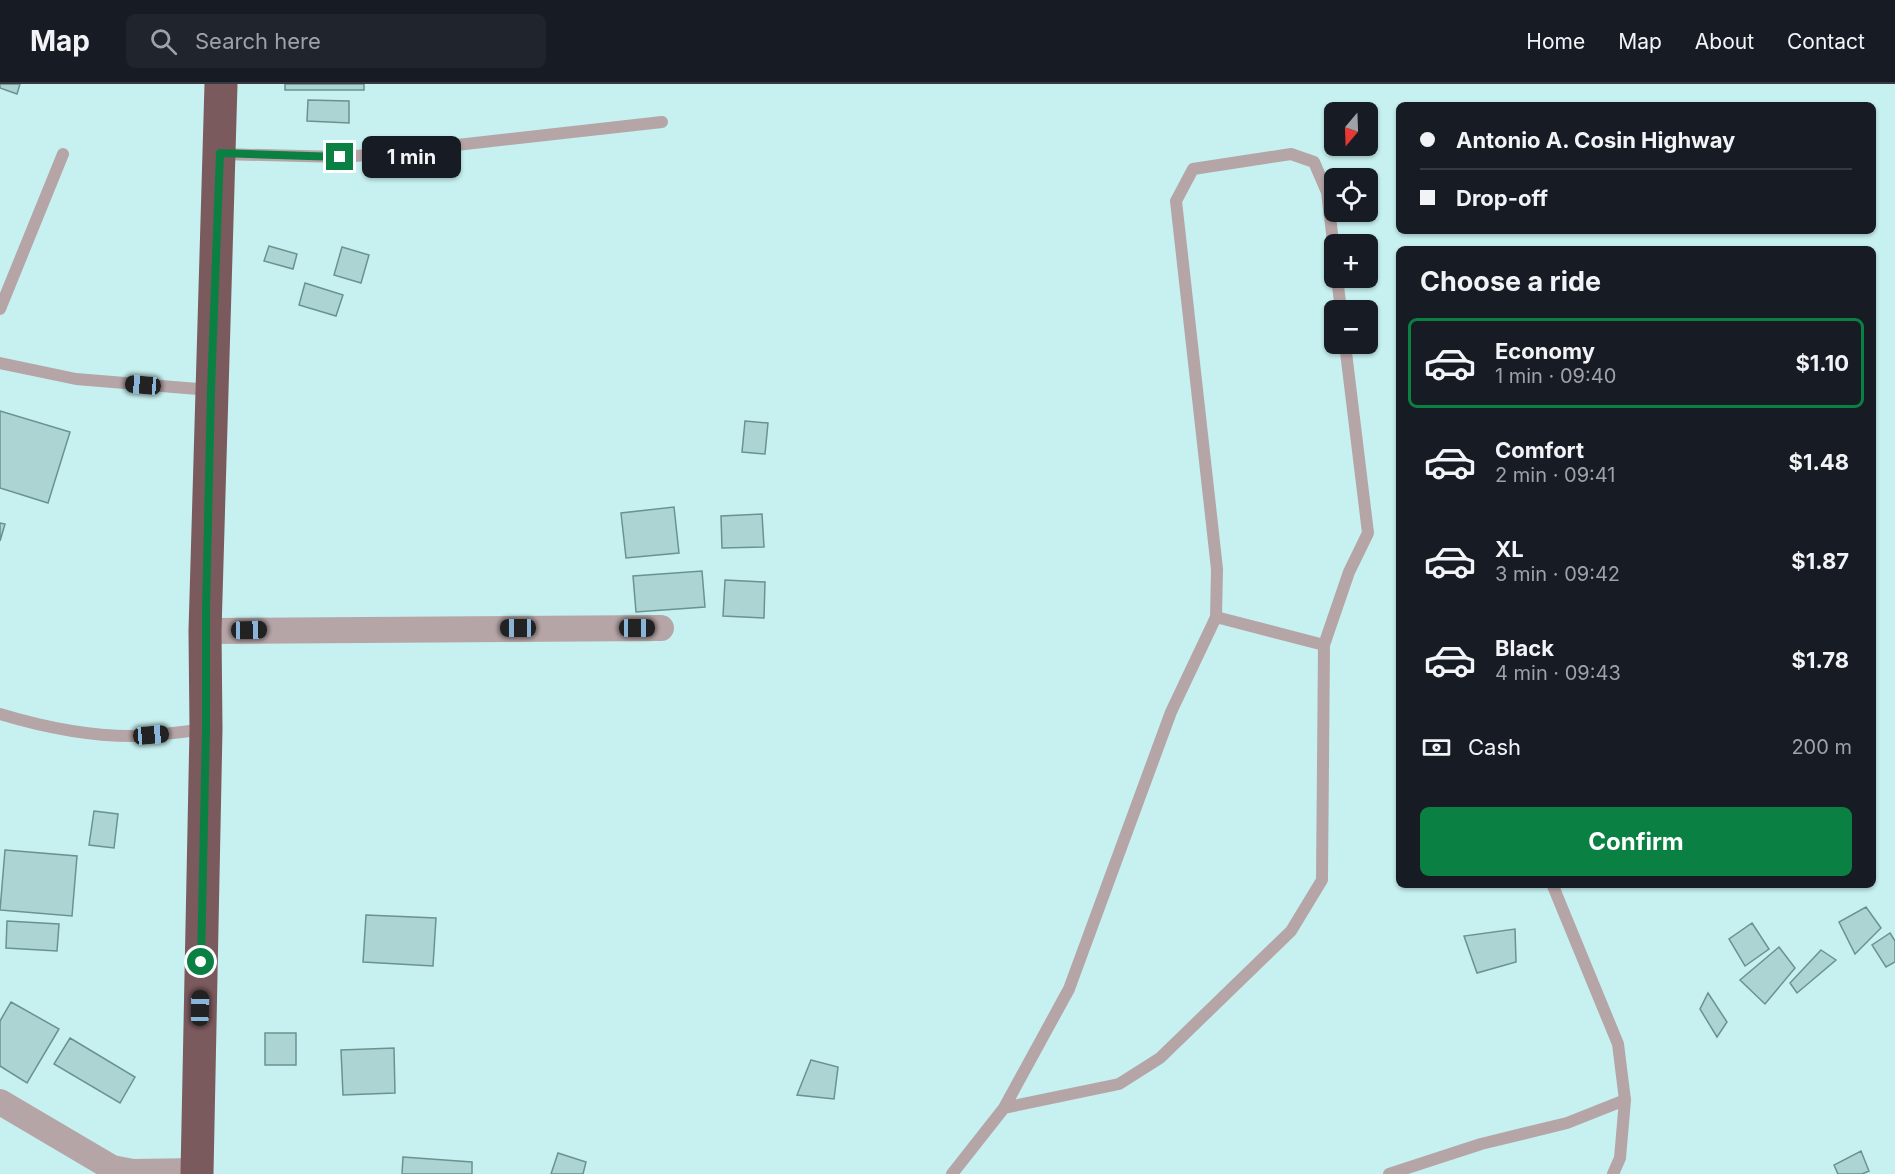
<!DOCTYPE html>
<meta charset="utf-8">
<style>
body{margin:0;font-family:Inter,sans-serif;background:#20242c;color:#f1f3f6;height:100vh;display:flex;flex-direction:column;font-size:22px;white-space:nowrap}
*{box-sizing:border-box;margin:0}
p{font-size:20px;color:#9ea1a6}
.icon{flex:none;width:33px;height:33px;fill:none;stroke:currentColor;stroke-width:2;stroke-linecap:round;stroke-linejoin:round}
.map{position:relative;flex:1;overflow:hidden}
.drawer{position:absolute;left:1396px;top:162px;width:480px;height:642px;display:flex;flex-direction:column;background:#171b24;border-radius:9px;box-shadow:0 2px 4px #0004}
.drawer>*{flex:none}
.top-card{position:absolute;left:1396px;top:18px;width:480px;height:132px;border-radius:9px;box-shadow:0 2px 4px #0004;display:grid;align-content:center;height:132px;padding:0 24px;background:#171b24}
.needle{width:39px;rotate:199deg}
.buttons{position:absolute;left:1324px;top:18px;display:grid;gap:12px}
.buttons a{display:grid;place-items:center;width:54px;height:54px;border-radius:9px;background:#171b24;box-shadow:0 2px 4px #0004;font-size:30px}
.end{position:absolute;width:27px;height:27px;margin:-14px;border:8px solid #0b8043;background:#fff;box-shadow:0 0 0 3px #fff}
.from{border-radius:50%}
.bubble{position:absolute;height:42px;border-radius:9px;background:#171b24;box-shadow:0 2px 4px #0004;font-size:20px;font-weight:700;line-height:42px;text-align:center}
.car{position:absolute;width:18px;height:36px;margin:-18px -9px;border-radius:8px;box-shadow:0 0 4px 2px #0007;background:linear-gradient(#222 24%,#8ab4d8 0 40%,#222 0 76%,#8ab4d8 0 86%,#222 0)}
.top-card b{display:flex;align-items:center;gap:21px;height:57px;font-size:22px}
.top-card b+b{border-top:2px solid #363941}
.top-card i{width:15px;height:15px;background:#f1f3f6}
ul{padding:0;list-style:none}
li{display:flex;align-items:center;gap:18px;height:90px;margin:0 12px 9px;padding:0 12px;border:3px solid transparent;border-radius:9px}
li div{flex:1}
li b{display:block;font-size:22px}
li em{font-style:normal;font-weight:700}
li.active{border-color:#0b8043}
li>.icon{width:54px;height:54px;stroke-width:1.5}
h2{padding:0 24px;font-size:27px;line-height:72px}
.pay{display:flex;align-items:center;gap:15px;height:66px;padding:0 24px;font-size:22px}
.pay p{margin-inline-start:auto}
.cta{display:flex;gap:12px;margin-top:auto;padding:12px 24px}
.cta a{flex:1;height:69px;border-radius:9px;background:#0b8043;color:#fff;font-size:24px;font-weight:700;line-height:69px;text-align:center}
header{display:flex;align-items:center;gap:36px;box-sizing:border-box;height:84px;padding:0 30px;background:#171b24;border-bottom:2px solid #363941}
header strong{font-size:28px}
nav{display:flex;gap:33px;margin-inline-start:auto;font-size:21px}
.search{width:420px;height:54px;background:#20242c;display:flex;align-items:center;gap:15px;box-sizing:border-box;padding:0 21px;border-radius:9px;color:#9ea1a6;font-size:22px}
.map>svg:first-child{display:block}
.building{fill:#abd4d3;stroke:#6a9291;stroke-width:1.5}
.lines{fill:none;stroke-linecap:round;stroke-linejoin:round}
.lane{stroke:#b6a5a7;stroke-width:12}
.street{stroke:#b6a5a7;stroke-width:26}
.highway{stroke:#7b5a5e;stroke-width:33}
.route{stroke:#0b8043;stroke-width:8}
</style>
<header>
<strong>Map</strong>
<div class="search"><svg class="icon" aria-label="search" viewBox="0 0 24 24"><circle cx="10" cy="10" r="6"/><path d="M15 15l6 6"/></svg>Search here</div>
<nav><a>Home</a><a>Map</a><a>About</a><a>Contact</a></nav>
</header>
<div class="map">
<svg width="1895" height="1090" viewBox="0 0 1895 1090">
<rect width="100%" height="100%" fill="#c7f1f0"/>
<path class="building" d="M0 0H20L17 10 0 4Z
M285 0H364V6H285Z
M308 16 349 17V39L307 37Z
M269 162 297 170 293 185 264 177Z
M342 163 369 171 361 199 334 191Z
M305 199 343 211 336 232 299 221Z
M0 327 70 348 48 419 0 404Z
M745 337 768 339 765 370 742 368Z
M674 423 679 469 626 474 621 429Z
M762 430 764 463 722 464 721 432Z
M0 439 5 440 0 457Z
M702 487 705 523 636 528 633 492Z
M725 496 765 498 764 534 723 532Z
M94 727 118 730 114 764 89 761Z
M5 766 77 772 72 832 0 826Z
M1866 823 1881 844 1855 870 1839 838Z
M366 831 436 834 433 882 363 878Z
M7 837 59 840 57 867 6 864Z
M1752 839 1769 865 1745 882 1729 855Z
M1515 845 1516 878 1477 889 1464 852Z
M1890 849 1895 857V878L1886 883 1872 861Z
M1779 863 1795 884 1765 920 1740 896Z
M1821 866 1836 876 1797 909 1790 899Z
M1708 909 1727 938 1717 953 1700 925Z
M11 918 59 945 27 999 0 982V937Z
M265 949H296V981H265Z
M70 954 135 993 120 1019 54 980Z
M394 964 395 1009 343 1011 341 966Z
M811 976 838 983 834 1015 797 1011Z
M1861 1067 1869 1087 1862 1090H1838L1834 1081Z
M558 1069 586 1078 583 1090H551Z
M403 1073 472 1078V1090H402Z"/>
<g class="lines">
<path class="lane" d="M221 70 340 73 368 71 662 38
M1337 194 1341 226
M0 225 63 70
M0 279 76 295 210 306
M1216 533 1324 561
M0 630C43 643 87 652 132 652 156 652 181 648 205 645
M1004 1024 1119 1000 1160 974 1291 847 1322 796 1324 561 1349 488 1368 449 1345 260
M952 1090 1004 1024 1069 905 1171 628 1216 533 1217 485 1176 117 1193 85 1291 70 1314 78 1327 108 1335 174
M1389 1090 1481 1060 1567 1039 1625 1016 1618 960 1553 802
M1613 1090 1620 1074 1625 1016"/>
<path class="street" d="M205 547 661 544
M0 1018 112 1084 133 1088 197 1087"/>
<path class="highway" d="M197 1090 206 645 205 547 221 0"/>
</g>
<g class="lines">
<path class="route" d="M201 878 206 645V525L211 306 220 69 340 73"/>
</g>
</svg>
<div class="buttons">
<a><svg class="needle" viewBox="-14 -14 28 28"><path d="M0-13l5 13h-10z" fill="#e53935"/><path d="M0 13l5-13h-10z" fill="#9ea1a6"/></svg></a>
<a><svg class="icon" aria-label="locate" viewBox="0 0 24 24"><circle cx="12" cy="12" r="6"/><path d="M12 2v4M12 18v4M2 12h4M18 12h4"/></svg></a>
<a>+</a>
<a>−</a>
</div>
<i class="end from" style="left:201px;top:878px"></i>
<i class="end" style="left:340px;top:73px"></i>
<div class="bubble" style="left:362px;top:52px;width:99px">1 min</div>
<i class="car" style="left:143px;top:301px;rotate:275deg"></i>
<i class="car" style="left:518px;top:544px;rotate:270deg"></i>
<i class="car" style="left:637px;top:544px;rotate:90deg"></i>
<i class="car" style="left:249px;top:546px;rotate:89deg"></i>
<i class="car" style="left:151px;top:651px;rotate:85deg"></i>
<i class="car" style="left:200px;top:924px;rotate:1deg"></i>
<div class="top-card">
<b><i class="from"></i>Antonio A. Cosin Highway</b>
<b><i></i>Drop-off</b>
</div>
<section class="drawer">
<h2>Choose a ride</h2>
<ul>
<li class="active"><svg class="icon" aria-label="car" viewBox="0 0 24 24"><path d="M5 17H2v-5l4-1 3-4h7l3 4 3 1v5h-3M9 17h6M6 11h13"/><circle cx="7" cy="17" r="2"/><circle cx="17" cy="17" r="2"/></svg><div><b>Economy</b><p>1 min · 09:40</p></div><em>$1.10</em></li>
<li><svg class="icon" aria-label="car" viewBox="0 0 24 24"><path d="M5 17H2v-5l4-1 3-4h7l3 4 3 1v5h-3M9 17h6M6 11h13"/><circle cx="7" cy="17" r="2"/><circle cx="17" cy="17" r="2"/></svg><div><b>Comfort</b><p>2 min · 09:41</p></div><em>$1.48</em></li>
<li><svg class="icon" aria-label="car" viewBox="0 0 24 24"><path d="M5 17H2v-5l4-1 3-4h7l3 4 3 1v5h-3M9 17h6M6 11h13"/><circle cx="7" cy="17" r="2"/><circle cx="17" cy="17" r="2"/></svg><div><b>XL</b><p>3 min · 09:42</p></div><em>$1.87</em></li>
<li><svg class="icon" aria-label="car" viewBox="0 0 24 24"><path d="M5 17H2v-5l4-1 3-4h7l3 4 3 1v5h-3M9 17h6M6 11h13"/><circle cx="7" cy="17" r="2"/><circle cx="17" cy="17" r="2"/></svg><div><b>Black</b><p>4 min · 09:43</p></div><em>$1.78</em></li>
</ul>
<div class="pay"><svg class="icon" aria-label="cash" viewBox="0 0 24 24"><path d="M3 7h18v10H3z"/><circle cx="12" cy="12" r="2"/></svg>Cash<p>200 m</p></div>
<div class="cta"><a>Confirm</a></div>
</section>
</div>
